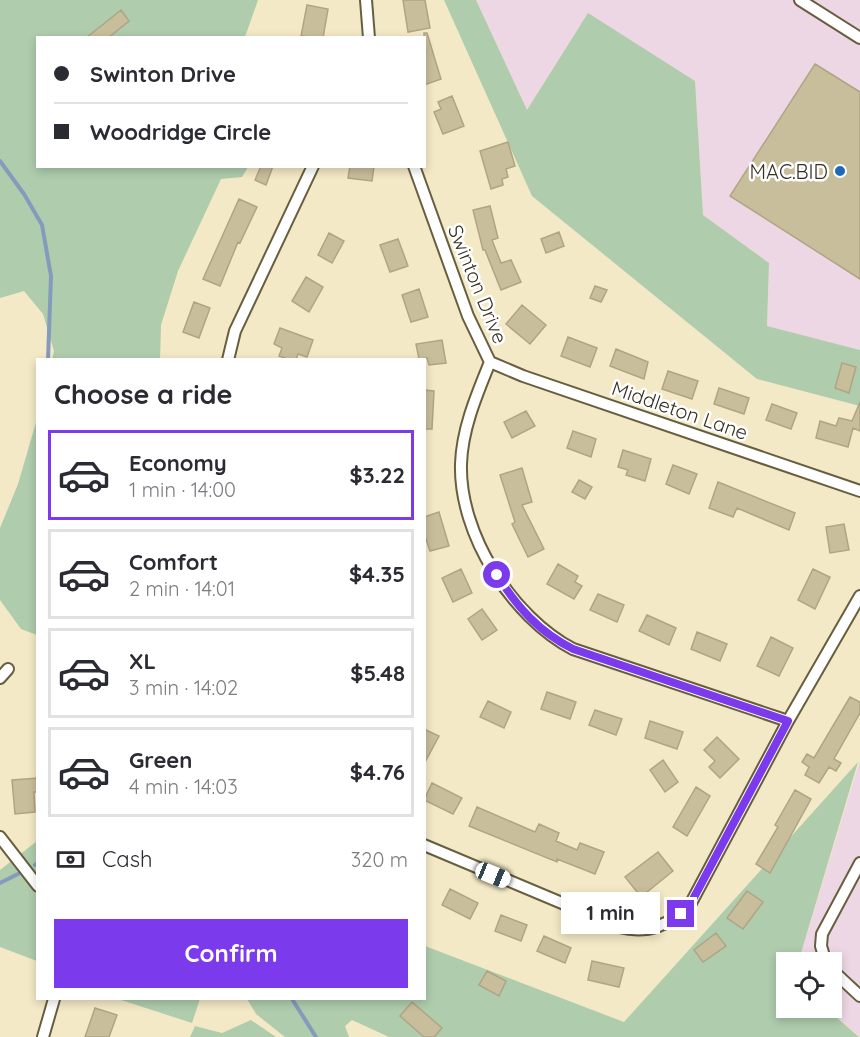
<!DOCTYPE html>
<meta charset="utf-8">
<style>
body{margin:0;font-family:Quicksand,sans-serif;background:#f2f2f3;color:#2b2b33;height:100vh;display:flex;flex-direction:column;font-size:22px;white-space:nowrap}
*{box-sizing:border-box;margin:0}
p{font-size:20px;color:#7c7c81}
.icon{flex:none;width:33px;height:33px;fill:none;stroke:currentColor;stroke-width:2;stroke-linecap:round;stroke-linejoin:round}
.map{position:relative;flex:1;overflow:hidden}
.drawer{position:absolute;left:36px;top:358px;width:390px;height:642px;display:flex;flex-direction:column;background:#fff;border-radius:0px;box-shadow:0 3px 9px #0003}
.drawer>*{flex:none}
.top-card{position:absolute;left:36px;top:36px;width:390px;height:132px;border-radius:0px;box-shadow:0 3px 9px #0003;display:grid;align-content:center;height:132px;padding:0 18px;background:#fff}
.fabs{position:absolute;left:776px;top:952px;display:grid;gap:12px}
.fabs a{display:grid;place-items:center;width:66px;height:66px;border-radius:0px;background:#fff;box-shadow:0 3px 9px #0003;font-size:30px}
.end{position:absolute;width:27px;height:27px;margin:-14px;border:8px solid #7c3aed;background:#fff;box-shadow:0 0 0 3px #fff}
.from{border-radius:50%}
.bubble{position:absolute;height:42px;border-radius:0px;background:#fff;box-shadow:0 3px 9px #0003;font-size:20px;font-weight:700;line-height:42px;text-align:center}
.car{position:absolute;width:18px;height:36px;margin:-18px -9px;border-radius:8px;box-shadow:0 0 4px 2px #0007;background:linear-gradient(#fff 24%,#345 0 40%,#fff 0 76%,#345 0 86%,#fff 0)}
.top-card b{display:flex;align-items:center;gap:21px;height:57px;font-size:22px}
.top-card b+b{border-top:2px solid #e1e1e2}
.top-card i{width:15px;height:15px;background:#2b2b33}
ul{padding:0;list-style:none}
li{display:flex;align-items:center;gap:18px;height:90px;margin:0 12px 9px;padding:0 6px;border:3px solid #e1e1e2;border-radius:0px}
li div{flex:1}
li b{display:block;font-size:22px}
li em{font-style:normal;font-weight:700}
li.current{border-color:#7c3aed}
li>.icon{width:54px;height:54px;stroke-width:1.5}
h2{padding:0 18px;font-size:27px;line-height:72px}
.pay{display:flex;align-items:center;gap:15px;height:66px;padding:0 18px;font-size:22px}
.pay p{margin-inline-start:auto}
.primary-button{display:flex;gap:12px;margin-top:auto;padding:12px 18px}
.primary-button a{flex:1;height:69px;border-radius:0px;background:#7c3aed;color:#fff;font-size:24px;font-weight:700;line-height:69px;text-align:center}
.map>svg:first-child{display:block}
.industrial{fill:#eed7e4}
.green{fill:#afccad}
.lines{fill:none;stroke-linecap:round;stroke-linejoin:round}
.stream{stroke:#859bbc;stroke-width:4}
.building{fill:#c8be9c;stroke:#afa584;stroke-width:1.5}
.minor-casing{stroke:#675e3f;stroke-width:14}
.minor{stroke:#fff;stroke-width:10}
.route{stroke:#7c3aed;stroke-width:8}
.poi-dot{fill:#1c69b8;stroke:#fff;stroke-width:2}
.labels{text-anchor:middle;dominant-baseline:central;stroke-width:5;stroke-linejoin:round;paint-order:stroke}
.poi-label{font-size:20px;fill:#343023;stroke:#fff;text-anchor:end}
.street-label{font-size:20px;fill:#343023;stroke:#fff}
</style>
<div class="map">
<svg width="860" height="1037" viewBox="0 0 860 1037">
<rect width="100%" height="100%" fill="#f3e9c6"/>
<path class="industrial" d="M476 0H860V350L767 326 769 263 703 215 695 81 527 110Z
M860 760V1037L826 1008H831V963H798Z"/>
<path class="green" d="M0 0H258L245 37 38 38V166L248 167 242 177 221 179 178 271 161 325 160 360H52L54 351 43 314 24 291 0 298Z
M444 0H476L527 110 588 13 695 81 703 215 769 263 767 326 860 350V406L757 379 532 196Z
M37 419V635L21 629 0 600V528L18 484Z
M858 762 798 963H786V1008H826L859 1037H389L352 1020 345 1026 349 1037H285L256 1014 247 999H424L425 946 624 1022Z
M37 841V961L0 947V870Z
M118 999H200L192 1023Z
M251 1020 276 1037H190L195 1026 222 1033Z"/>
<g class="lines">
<path class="stream" d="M0 161 24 194 42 225 51 276 48 360
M35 865 38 863
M0 883 18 874
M292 999 316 1037"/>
</g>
<path class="building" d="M403 0H425L430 28 408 32Z
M307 5 328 9 323 38 301 36Z
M121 10 129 21 108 38H86Z
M424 33H427L441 79 424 85Z
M815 64 860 92V279L730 196Z
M452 96 464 126 443 134 434 112 441 109 438 102Z
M508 142 515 166 506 169 508 177 502 179 503 185 491 189 480 151Z
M261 166H273L266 185 255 180Z
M350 166H374L372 181 348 178Z
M239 199 257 207 240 243 238 242 220 286 203 279Z
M490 206 498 238 492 240 501 263 511 260 521 282 501 290 485 250H483L473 210Z
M559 232 564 246 546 253 541 239Z
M329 233 344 241 332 263 318 255Z
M398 239 408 266 390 272 380 245Z
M306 277 323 287 309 312 292 301Z
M595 286 607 290 601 302 590 298Z
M419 289 428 317 411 322 402 295Z
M194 302 210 308 199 338 183 332Z
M522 305 546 325 530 344 506 324Z
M280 328 313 340 307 357 298 354 296 360H290L279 356 282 348 274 344Z
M568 337 597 348 590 367 561 356Z
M442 340 446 363 429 365 427 358 419 359 416 344Z
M616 349 648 362 644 379 610 366Z
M842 363 856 367 849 393 835 388Z
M668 371 698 381 692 399 662 389Z
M719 388 749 398 744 414 714 404Z
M424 390 434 391 432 429H424Z
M860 402V431L853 428 848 447 816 438 820 421 836 426 839 418 852 421Z
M772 404 797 413 791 429 766 420Z
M526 411 535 426 512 438 504 422Z
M573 431 596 439 591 457 567 448Z
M623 450 651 459 645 481 626 475 628 470 618 467Z
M673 465 697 474 689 494 666 484Z
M522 468 532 502 522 505 544 549 528 557 512 524 515 522 500 475Z
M579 480 592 487 585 499 572 492Z
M718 482 795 513 789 530 737 508 733 517 709 508Z
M439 512 449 546 430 551 424 533V517Z
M844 524 849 550 830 553 826 527Z
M558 564 578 576 575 582 582 586 574 599 547 584Z
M461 569 472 593 453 602 442 578Z
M813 569 830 577 815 609 798 600Z
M598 594 624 605 617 622 590 610Z
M482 609 497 630 482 640 468 619Z
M647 615 676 628 669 645 639 631Z
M697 632 727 644 720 661 691 649Z
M771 637 793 648 779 676 757 666Z
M547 692 576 702 570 719 541 709Z
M850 697 860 702V713L834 759 841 763 836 771 829 767 819 783 805 775 809 767 802 762 807 754 814 758Z
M488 701 511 712 504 728 480 717Z
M595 710 622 719 616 735 589 725Z
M650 721 683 732 677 749 645 738Z
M424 729 439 736 424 764Z
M717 737 739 759 720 778 709 767 715 761 704 750Z
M663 760 678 782 665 792 650 770Z
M38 778V792H34L35 812 15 814 12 780Z
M432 783 462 798 453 814 424 800Z
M696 787 710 796 687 836 673 827Z
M795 790 811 799 770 873 756 864 778 827 775 825Z
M477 807 535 832 539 824 559 833 556 841 577 850 580 843 604 852 595 874 557 859V862L469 826Z
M658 852 673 871 641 897 625 877Z
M450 889 478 903 470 919 442 905Z
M747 891 763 902 743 929 727 918Z
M501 915 527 925 521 941 495 931Z
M716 933 726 946 703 962 694 950Z
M544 936 571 948 565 963 537 951Z
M592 961 624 968 619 987 588 980Z
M487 971 506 981 499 996 479 985Z
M412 1002 442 1028 434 1037H424L400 1016Z
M95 1008 117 1015 109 1037H85Z"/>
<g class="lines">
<g class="minor-casing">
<path id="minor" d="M366 0 369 38
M800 0 860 38
M414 166 468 316 490 362C477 394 462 429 461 464 459 534 512 617 573 649L788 721
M228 360 235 331 313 166
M490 362 523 376 860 491
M0 678 8 669
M0 837 38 886
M424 845 619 927C648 934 670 926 691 903L788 721 860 596
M826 963 821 946 822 934 860 863
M831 969 860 996
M43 1037 54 999"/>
</g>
<use href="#minor" class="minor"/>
</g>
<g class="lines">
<path class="route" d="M497 575C517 607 539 632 573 649L788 721 691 903 681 914"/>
</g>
<circle class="poi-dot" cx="840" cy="171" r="6"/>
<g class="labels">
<g class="poi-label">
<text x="828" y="171">MAC.BID</text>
</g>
<g class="street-label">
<text transform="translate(478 284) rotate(68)">Swinton Drive</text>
<text transform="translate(680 410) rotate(19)">Middleton Lane</text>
</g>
</g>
</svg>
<div class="fabs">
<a><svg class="icon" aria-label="locate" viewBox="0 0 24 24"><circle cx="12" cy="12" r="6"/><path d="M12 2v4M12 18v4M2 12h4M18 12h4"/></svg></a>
</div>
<i class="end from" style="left:497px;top:575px"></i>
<i class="end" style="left:681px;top:914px"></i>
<div class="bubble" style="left:561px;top:892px;width:99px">1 min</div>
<i class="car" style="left:493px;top:875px;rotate:112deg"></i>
<div class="top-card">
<b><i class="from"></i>Swinton Drive</b>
<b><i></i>Woodridge Circle</b>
</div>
<section class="drawer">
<h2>Choose a ride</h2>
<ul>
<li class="current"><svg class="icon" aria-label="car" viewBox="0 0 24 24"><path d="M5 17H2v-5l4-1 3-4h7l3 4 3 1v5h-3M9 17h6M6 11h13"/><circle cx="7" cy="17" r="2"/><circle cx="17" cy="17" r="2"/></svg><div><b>Economy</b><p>1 min · 14:00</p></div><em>$3.22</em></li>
<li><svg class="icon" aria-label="car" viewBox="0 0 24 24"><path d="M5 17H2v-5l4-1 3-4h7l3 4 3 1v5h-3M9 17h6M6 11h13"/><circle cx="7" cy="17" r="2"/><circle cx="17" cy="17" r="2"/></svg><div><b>Comfort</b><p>2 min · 14:01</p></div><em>$4.35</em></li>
<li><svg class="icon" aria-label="car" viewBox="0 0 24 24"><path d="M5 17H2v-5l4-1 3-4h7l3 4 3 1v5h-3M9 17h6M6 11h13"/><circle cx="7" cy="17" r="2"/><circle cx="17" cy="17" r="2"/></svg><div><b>XL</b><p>3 min · 14:02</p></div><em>$5.48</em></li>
<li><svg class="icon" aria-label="car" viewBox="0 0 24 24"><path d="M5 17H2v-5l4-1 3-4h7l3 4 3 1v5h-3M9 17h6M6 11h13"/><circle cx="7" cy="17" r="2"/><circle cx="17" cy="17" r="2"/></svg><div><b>Green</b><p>4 min · 14:03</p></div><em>$4.76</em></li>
</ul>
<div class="pay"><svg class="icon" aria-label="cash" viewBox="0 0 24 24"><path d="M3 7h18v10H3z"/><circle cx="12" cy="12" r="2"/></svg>Cash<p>320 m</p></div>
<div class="primary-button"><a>Confirm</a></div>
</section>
</div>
